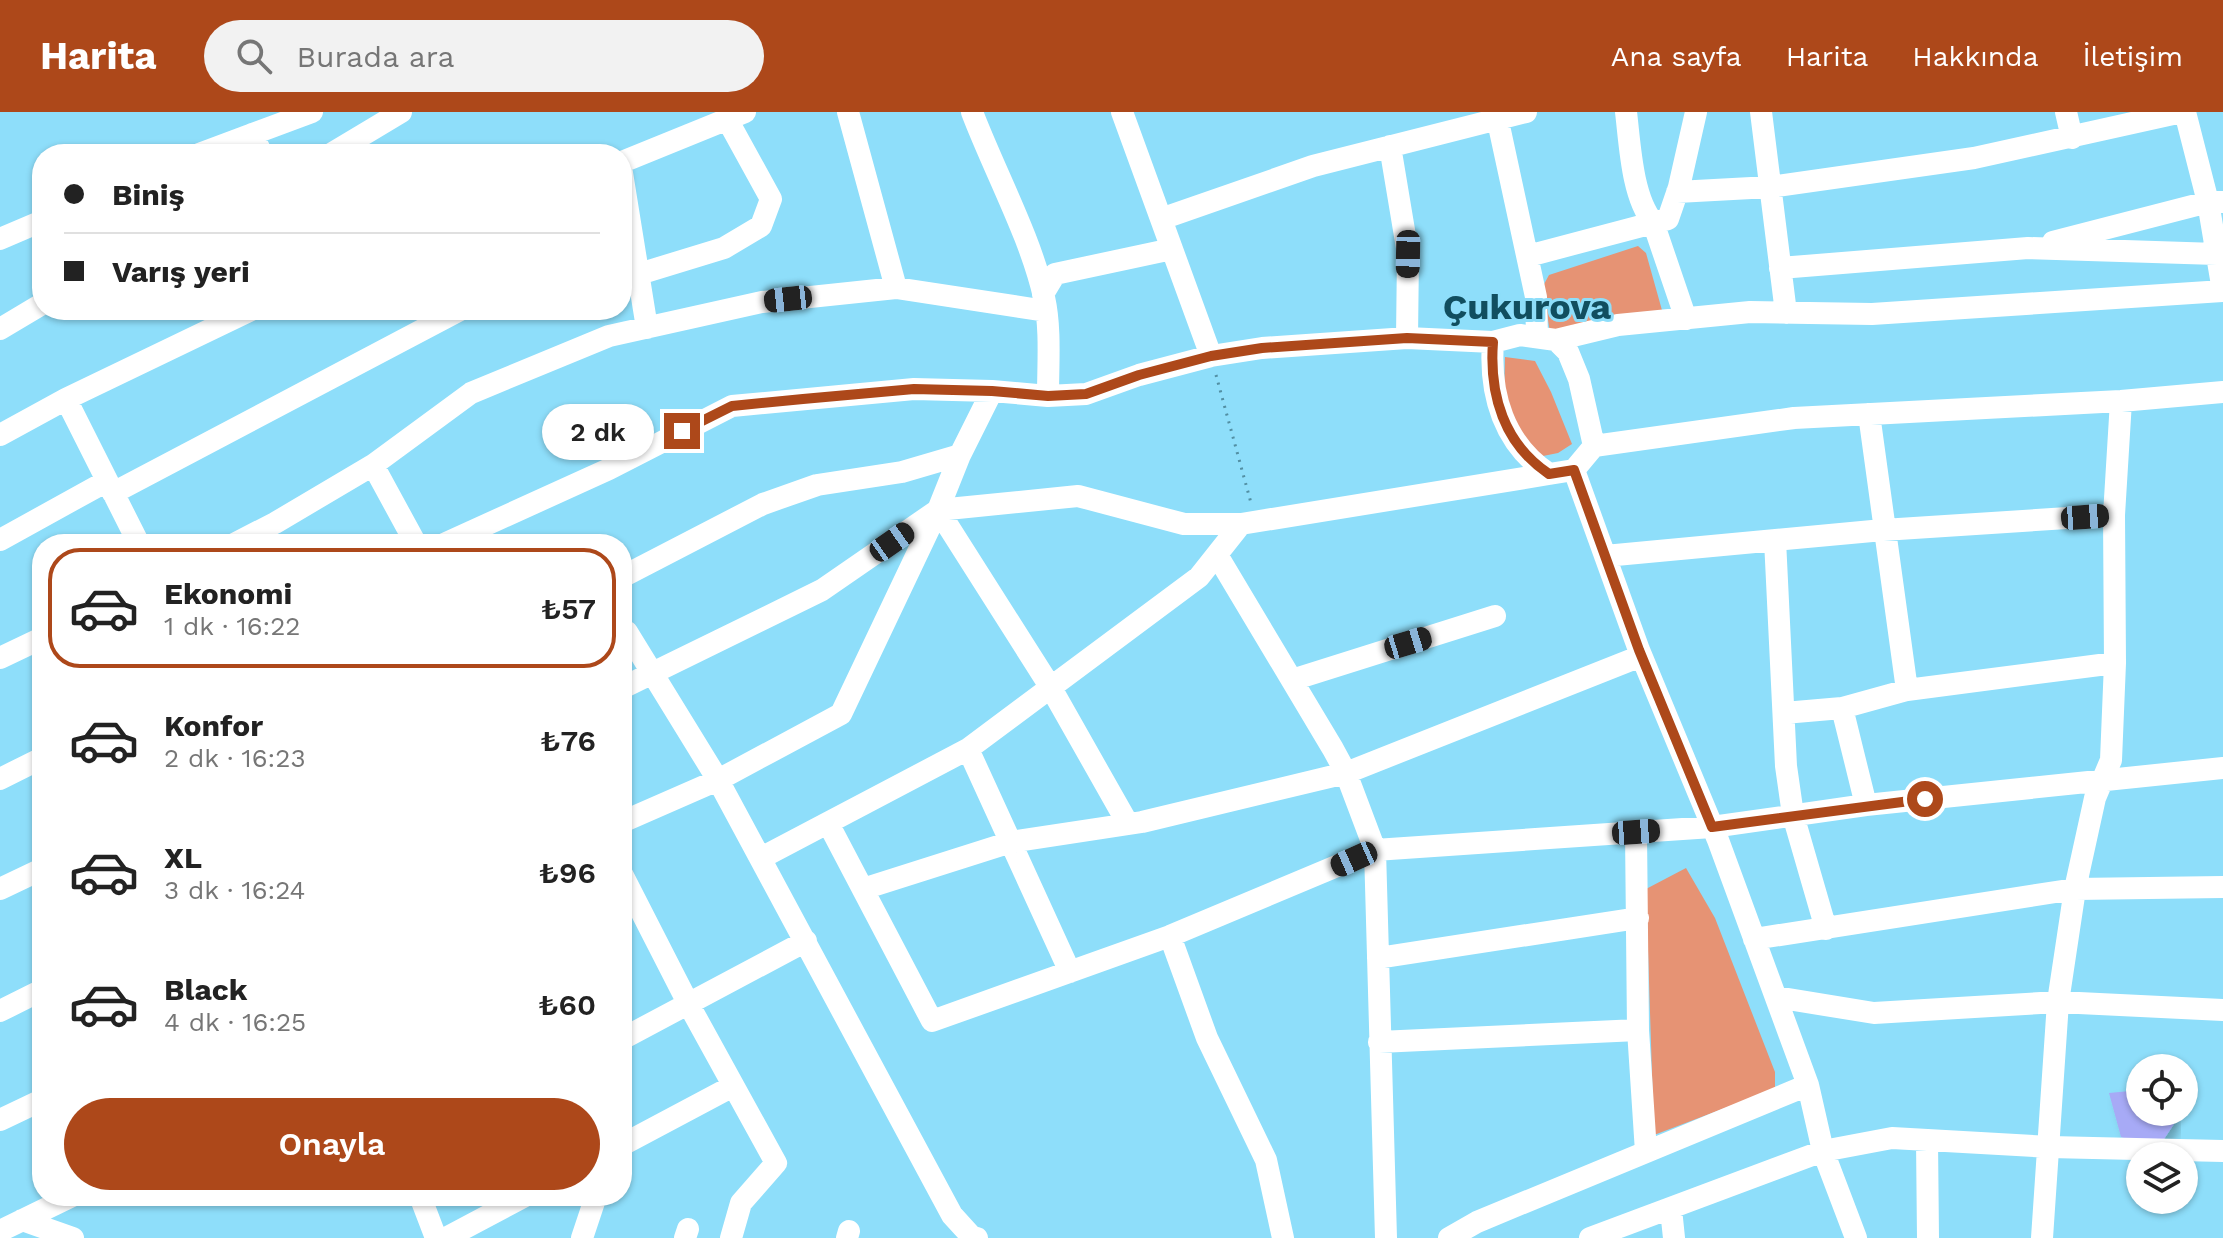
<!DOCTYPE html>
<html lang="tr">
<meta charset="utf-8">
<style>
body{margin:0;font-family:"Work Sans",sans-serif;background:#f2f2f2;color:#222;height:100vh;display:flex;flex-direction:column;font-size:30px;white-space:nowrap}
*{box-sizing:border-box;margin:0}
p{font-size:26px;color:#767676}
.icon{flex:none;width:44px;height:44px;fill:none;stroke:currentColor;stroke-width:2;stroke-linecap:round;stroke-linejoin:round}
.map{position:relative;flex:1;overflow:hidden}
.sheet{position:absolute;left:32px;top:422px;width:600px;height:672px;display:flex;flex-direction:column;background:#fff;border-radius:32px;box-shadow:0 2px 6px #0004}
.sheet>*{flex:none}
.banner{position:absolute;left:32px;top:32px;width:600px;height:176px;border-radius:32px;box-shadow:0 2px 6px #0004;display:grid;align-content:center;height:176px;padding:0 32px;background:#fff}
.controls{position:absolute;left:2126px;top:942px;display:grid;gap:16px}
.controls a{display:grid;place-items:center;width:72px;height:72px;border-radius:50%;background:#fff;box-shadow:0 2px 6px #0004;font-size:40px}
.end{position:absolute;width:36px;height:36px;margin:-18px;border:10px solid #ad481a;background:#fff;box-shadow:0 0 0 4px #fff}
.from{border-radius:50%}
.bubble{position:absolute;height:56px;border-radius:28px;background:#fff;box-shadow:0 2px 6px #0004;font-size:26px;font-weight:600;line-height:56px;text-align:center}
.car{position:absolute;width:24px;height:48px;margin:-24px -12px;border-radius:10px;box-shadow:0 0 6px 2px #0007;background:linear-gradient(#222 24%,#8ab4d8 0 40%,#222 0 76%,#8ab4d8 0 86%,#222 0)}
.banner b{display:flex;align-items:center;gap:28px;height:76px;font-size:30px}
.banner b+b{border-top:2px solid #e0e0e0}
.banner i{width:20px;height:20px;background:#222}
ul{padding:14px 0 0;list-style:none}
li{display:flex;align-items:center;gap:24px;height:120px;margin:0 16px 12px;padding:0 16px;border:4px solid transparent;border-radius:32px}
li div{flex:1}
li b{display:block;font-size:30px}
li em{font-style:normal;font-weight:600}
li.active{border-color:#ad481a}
li>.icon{width:72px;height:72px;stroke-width:1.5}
.primary-button{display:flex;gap:16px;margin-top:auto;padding:16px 32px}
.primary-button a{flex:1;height:92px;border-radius:48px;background:#ad481a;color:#fff;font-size:32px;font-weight:600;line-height:92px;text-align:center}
header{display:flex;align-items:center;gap:48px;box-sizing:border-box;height:112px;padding:0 40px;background:#ad481a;color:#fff}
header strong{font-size:38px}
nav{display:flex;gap:44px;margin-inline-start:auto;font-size:28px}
.search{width:560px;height:72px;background:#f2f2f2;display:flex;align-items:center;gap:20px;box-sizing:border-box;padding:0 28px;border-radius:44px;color:#767676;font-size:30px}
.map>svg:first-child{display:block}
.green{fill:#e69374}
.building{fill:#a7aaf6;filter:url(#shadow)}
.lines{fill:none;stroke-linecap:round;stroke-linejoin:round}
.path{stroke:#528fa3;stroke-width:3;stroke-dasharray:2 6;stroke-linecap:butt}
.minor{stroke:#fff;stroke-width:22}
.route{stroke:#ad481a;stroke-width:10}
.labels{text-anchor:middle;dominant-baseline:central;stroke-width:6;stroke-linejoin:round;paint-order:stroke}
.district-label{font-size:36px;font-weight:bold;fill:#114e5f;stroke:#8edefa}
</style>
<header>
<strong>Harita</strong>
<div class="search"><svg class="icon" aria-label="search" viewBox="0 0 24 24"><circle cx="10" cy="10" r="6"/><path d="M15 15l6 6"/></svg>Burada ara</div>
<nav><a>Ana sayfa</a><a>Harita</a><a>Hakkında</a><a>İletişim</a></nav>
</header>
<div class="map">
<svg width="2223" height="1126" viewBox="0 0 2223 1126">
<defs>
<filter id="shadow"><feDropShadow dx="6" dy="6" stdDeviation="4" flood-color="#0004"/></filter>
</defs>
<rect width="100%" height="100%" fill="#8edefa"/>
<path class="green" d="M1638 134 1646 141 1665 209 1550 221 1543 174 1549 163Z
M1505 245 1535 249 1551 280 1572 332 1558 341 1538 345 1526 333 1504 288Z
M1686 756 1715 806 1775 960V977L1654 1023 1646 777Z"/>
<path class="building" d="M2140 978V1000H2170L2174 1012 2164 1027 2140 1031 2121 1025 2109 981Z"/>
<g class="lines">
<path class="path" d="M1216 263 1251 391"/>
<path class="minor" d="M848 0 896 176
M972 0C994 58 1031 126 1044 185 1051 216 1048 252 1048 284
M1122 0 1211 244
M1496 0 1536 185 1537 224
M1626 0C1630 33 1632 85 1653 110L1686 207
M1761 0 1786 201
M2066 0 2072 26
M2185 0 2208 90 2223 179
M252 22 262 42
M1390 34 1408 142 1407 226
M199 42 312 0
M331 42 401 0
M622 50 745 0
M622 61 647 216
M1677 80 1770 75 1974 46 2182 0
M1161 107 1313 54 1526 0
M0 127 42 109
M2053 130 2208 90H2223
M1528 144 1668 107 1679 75 1696 0
M1780 156 2028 136 2217 142
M639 162 724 136 761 114 771 87 727 7
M1043 182 1055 162 1172 137
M0 217 42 192
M1556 228 1618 213 1750 200 1872 202 2223 179
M66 287 139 432
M1869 302 1907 578 2115 551
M0 323 66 287 251 198
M1594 334 1794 306 2121 289 2223 280
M373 353 416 432
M1574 358 1639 538 1718 728 1808 973 1823 1039 1856 1126
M113 381 460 198
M0 428 107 369
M1775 428 1786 654 1793 703 1826 817
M234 432 275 411 373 353 471 281 609 224 762 190 896 176 1046 199
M444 432 609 357 732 294 914 277 992 279 1048 284 1086 282 1139 263 1211 244 1262 236 1407 226 1493 230 1520 223 1556 228 1568 240 1579 267 1594 334 1574 358 1549 362C1504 332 1489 283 1493 230
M1217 443 1333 637 1346 661 1375 738 1386 1126
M1605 444 1883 418 2114 403
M622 465 763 392 817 373 902 360 960 343 992 279
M627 520 718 668 952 1103 972 1125 977 1126
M0 546 42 526
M1292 568 1495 504
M622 576 822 478 938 398 960 343
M1842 596 1866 693
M1784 601 1842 596 1907 578
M968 637 1070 860
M0 667 42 646
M622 710 718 668 841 602 938 398
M828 711 932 909 1170 824 1375 738 1712 715 1866 693 2223 656
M1128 712 1051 576 938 398 1078 384 1184 412H1241L1549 362
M1636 720 1638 918 1646 1040
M761 746 968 637 1199 465 1241 412
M622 762 689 893 776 1051 741 1091 731 1126
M0 777 42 757
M863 777 1011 730 1142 710 1346 661 1641 544
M1170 824 1207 926 1266 1048 1283 1126
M1754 827 2075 777 2223 775
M1378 846 1638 806
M1776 885 1874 901 2058 890 2223 898
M0 899 42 878
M622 927 806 829
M1379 930 1638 918
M0 1008 42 988
M1927 1028 1928 1126
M622 1033 733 974
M420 1084 436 1126
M1671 1097 1674 1126
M22 1108 73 1126
M0 1119 72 1084
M446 1126 525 1084
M582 1126 596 1084
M685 1126 688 1117
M847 1126 849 1119
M1449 1126 1477 1110 1808 973
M1590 1126 1823 1039 1892 1026 2050 1035 2223 1039
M2042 1126 2058 890 2075 777 2095 686 2111 648 2115 551 2114 403 2121 289"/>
</g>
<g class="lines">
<path class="route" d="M682 319 732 294 803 287 914 277 992 279 1048 284 1086 282 1139 263 1211 244 1262 236 1407 226 1493 230C1489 283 1504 332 1549 362L1574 358 1639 538 1712 715 1925 687"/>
</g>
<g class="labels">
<g class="district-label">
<text x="1527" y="195">Çukurova</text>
</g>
</g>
</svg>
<div class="controls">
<a><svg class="icon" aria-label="locate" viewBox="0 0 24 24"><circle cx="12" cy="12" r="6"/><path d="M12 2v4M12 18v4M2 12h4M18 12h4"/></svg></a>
<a><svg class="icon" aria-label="layers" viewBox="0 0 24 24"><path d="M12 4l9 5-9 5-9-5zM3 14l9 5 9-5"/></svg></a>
</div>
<i class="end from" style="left:1925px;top:687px"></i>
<i class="end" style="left:682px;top:319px"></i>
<div class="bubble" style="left:542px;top:292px;width:112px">2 dk</div>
<i class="car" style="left:1408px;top:142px;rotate:181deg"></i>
<i class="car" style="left:788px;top:187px;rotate:264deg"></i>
<i class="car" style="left:2085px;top:405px;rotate:86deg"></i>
<i class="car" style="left:892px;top:430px;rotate:55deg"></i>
<i class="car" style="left:1408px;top:531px;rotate:73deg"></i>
<i class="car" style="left:1636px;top:720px;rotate:86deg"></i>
<i class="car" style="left:1354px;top:747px;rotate:246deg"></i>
<div class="banner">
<b><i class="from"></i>Biniş</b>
<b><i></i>Varış yeri</b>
</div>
<section class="sheet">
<ul>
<li class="active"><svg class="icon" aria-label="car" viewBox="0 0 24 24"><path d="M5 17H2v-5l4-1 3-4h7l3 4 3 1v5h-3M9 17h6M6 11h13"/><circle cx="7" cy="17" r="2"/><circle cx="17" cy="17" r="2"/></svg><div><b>Ekonomi</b><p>1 dk · 16:22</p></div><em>₺57</em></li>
<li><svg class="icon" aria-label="car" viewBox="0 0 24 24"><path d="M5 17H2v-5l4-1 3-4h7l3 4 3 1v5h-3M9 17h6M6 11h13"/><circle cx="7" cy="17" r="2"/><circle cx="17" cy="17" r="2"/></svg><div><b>Konfor</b><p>2 dk · 16:23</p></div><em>₺76</em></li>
<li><svg class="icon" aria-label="car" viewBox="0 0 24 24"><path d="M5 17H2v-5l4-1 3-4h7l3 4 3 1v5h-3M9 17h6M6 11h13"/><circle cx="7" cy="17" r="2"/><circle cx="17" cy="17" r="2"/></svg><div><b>XL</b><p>3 dk · 16:24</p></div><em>₺96</em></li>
<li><svg class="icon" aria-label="car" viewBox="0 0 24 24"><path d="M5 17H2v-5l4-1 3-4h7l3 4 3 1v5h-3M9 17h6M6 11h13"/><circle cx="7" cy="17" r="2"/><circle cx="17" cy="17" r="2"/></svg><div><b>Black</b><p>4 dk · 16:25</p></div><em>₺60</em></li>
</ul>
<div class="primary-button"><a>Onayla</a></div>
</section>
</div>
